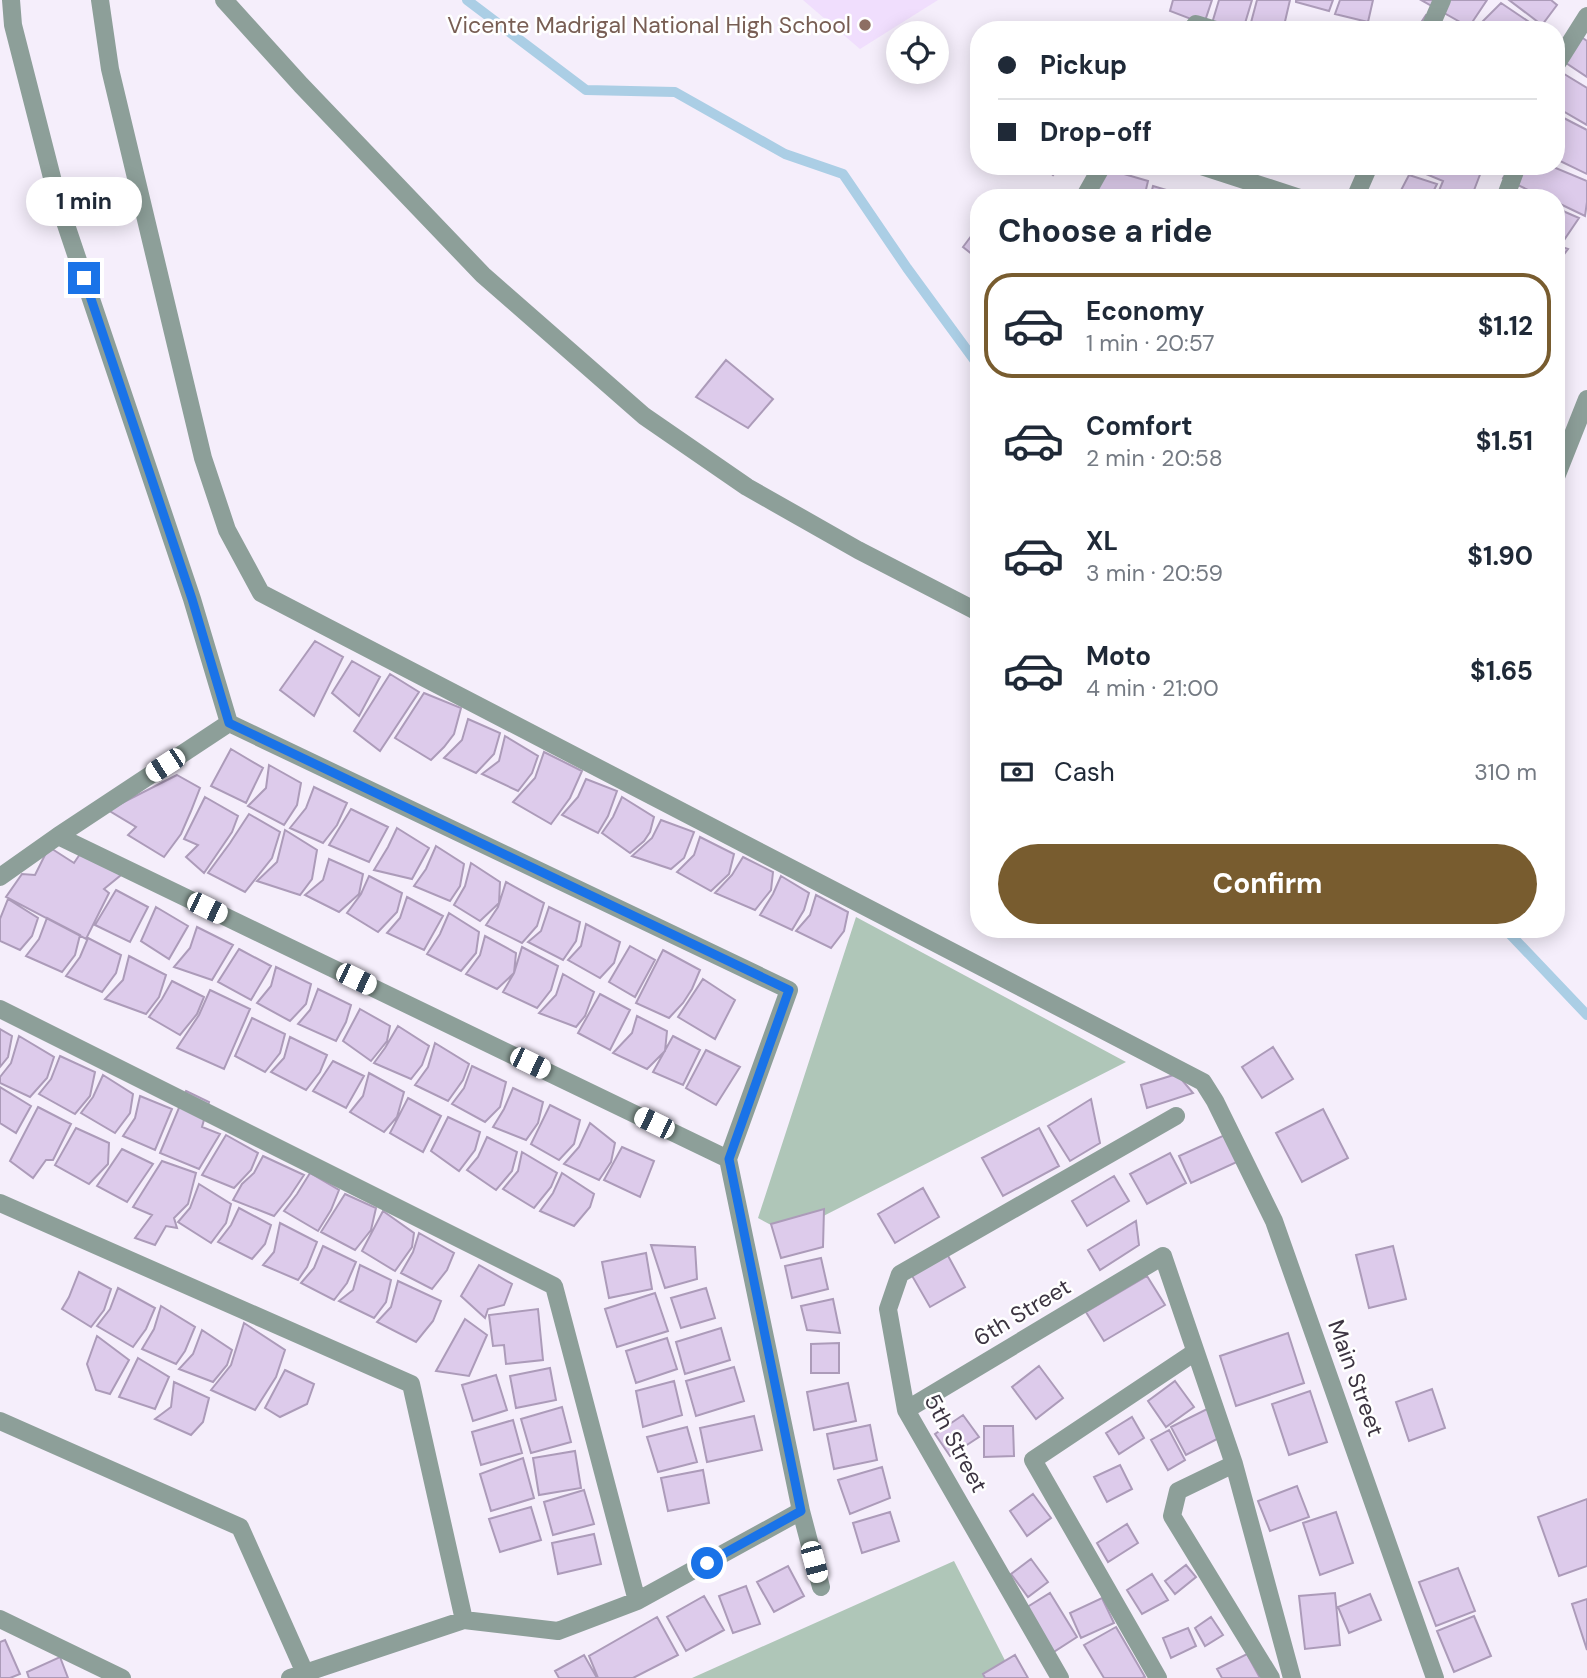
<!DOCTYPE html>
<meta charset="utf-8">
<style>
body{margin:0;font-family:"DM Sans",sans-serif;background:#f2f2f3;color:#1f2937;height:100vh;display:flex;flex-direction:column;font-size:26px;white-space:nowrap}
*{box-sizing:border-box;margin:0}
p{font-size:23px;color:#747a83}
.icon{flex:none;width:38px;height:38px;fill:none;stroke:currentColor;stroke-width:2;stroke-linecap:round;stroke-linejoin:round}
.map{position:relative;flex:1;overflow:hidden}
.drawer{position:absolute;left:970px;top:189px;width:595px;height:749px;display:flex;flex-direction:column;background:#fff;border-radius:28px;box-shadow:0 4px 18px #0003}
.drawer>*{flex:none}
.top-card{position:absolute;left:970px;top:21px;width:595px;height:154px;border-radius:28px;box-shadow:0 4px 18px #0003;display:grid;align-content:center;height:154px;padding:0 28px;background:#fff}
.fabs{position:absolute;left:886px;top:21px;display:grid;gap:14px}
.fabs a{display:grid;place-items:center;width:63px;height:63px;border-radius:50%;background:#fff;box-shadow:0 4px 18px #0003;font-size:35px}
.end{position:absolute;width:32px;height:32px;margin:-16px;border:9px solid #1a73e8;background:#fff;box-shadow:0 0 0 4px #fff}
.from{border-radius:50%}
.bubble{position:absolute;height:49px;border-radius:24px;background:#fff;box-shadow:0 4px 18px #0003;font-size:23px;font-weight:700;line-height:49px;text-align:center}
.car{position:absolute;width:21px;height:42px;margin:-21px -10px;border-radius:9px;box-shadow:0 0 5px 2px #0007;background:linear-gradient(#fff 24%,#345 0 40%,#fff 0 76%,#345 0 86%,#fff 0)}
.top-card b{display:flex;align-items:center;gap:24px;height:66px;font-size:26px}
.top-card b+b{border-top:2px solid #e0e1e3}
.top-card i{width:18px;height:18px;background:#1f2937}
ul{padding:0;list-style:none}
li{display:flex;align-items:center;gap:21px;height:105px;margin:0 14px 10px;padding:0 14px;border:4px solid transparent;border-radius:28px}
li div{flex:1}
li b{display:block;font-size:26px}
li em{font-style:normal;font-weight:700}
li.active{border-color:#785c2f}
li>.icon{width:63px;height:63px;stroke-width:1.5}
h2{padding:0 28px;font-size:32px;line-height:84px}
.pay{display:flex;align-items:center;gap:18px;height:77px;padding:0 28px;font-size:26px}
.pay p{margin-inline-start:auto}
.cta{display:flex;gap:14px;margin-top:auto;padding:14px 28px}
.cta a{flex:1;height:80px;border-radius:42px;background:#785c2f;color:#fff;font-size:28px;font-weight:700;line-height:80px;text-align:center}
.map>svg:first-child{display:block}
.built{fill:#f0defd}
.green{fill:#afc6b8}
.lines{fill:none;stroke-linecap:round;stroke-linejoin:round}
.stream{stroke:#abcee5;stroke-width:10}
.building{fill:#ddcbeb;stroke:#ac9bb9;stroke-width:2}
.minor{stroke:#8d9f99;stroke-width:18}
.route{stroke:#1a73e8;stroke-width:9}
.education-dot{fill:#8d6e63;stroke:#fff;stroke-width:2.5}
.labels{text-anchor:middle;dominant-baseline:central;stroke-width:5;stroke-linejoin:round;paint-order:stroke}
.education-label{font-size:23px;fill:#785e54;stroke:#fff;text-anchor:end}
.street-label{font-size:23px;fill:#3c3441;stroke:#fff}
</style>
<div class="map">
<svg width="1587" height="1678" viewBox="0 0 1587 1678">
<rect width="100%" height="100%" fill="#f5eefb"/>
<path class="built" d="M803 0H938L860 49Z"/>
<path class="green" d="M856 917 1126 1062 788 1234 758 1218Z
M954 1561 1014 1678H692Z"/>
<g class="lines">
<path class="stream" d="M467 0 586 90 675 92 785 154 843 174 907 268 978 365
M1500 929 1508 932 1587 1015"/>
</g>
<path class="building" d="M1173 0H1212L1204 24 1170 11Z
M1219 0H1252L1243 30H1210Z
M1257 0H1290L1283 30H1249Z
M1296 0H1333L1329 11 1296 2Z
M1340 0H1373L1368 22 1335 14Z
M1421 0H1487L1469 27Z
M1509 0H1551L1557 5 1542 25Z
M1501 3 1541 30H1487L1479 25Z
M1426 15 1456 30H1416Z
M1577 34 1587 41V77L1560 59Z
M1556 69 1587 88V125L1556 107Z
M1556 114 1587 130V174L1556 159Z
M1042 166H1061L1053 175Z
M1431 166H1459L1481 172 1471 198H1436L1443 181 1426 174Z
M1511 166H1551L1587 181V202L1585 216 1556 202V198H1545L1503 178Z
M1100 167 1148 181 1144 198H1078Z
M1409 175 1437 184 1430 198H1397Z
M1153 186 1183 195V198H1150Z
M1556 208 1579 218 1562 243 1556 241Z
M978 227V259L963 247Z
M1556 245 1568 249 1556 265Z
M726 360 773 399 748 428 696 397Z
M315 641 343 657 314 716 280 690Z
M352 661 380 677 359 716 332 693Z
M390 674 419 692 380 751 354 731Z
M424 693 461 708 454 734 444 747 431 760 395 738Z
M468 719 500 733 494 754 476 773 444 758 462 740Z
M505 736 538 756 532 773 518 791 482 774 499 761Z
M231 749 263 768 246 803 211 786Z
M544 752 582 771 570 798 551 824 513 802 535 778Z
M269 765 301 783 297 805 284 825 248 806 266 788Z
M177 775 200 788 191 811 181 834 164 857 128 835 136 827 108 810Z
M586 779 617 791 608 816 598 833 562 815 578 797Z
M314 787 347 803 337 825 323 843 290 828 306 808Z
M205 797 238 816 232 832 204 873 186 857 198 845 184 839Z
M622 797 654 817 650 832 644 841 630 853 602 833 613 817Z
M351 809 388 827 369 862 329 845Z
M249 814 280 832 272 858 245 892 208 873 230 843Z
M661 820 694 832 684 858 671 869 632 856 652 838Z
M397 828 429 848 412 879 374 870 388 847Z
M285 830 317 850 312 879 300 895 257 881 277 862Z
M700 837 734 854 729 874 711 891 677 872 694 855Z
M436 846 464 864 460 886 450 901 414 886 426 869Z
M49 847 74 863 82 851 121 875 104 889 109 893 86 939 6 897 22 874 35 875Z
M743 857 773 872 771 890 755 910 715 893 732 875Z
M329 859 363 874 359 894 339 912 305 895 323 880Z
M471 863 500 882 499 903 480 921 454 905 465 886Z
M369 876 402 893 397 912 378 932 347 913 361 894Z
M781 876 809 893 804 910 792 930 760 915 773 894Z
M506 882 544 903 537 926 522 943 486 925 498 907Z
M116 890 148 907 130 942 95 925Z
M816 895 848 912 844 931 831 948 796 931 810 915Z
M407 897 443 916 424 950 387 933 400 918Z
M8 899 38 918 32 936 20 950 0 941V919Z
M156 907 188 926 169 959 141 941Z
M549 907 580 922 576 941 563 960 528 942 541 931Z
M449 913 479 932 476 953 461 971 427 954 440 934Z
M47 918 80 935 75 955 62 972 26 956 39 939Z
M586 924 620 942 614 963 600 978 568 960 581 946Z
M197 927 233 945 212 980 174 967 190 948Z
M485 936 516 953 514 973 497 989 466 974 480 955Z
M88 938 121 955 116 973 102 992 66 976 80 957Z
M630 946 655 960 635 997 609 982Z
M522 947 558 966 551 990 537 1008 503 992 514 973Z
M239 949 271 966 251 1000 218 982Z
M663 950 700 970 692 989 683 1003 669 1018 636 1003Z
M129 956 166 975 159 997 146 1014 105 999 123 980Z
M276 967 311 984 306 1004 290 1021 257 1003 271 986Z
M563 974 594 992 585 1016 576 1027 539 1013 556 995Z
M703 979 735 1000 715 1039 678 1017Z
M172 981 204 997 197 1014 180 1035 149 1017 162 999Z
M318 989 351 1005 346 1022 336 1041 298 1024 310 1010Z
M210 990 250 1009 224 1069 177 1048 199 1015Z
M600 994 630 1010 610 1050 578 1033Z
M360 1009 390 1026 387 1041 371 1061 343 1041Z
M637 1016 667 1031 665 1051 647 1069 613 1053 632 1033Z
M252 1018 285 1034 280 1053 265 1072 235 1056Z
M398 1026 429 1046 422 1065 411 1079 374 1063 385 1048Z
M0 1029 12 1036 8 1057 0 1067Z
M19 1036 54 1057 47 1078 30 1097 0 1083V1077L11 1063Z
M673 1036 700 1050 683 1085 653 1072Z
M290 1037 327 1055 320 1072 306 1090 271 1072 284 1058Z
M435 1043 469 1064 463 1080 448 1101 415 1085 428 1067Z
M1273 1047 1293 1079 1262 1098 1242 1067Z
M706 1050 740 1067 716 1105 686 1088Z
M60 1056 95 1072 90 1096 75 1114 39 1094 51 1079Z
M333 1061 364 1076 346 1108 313 1091Z
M472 1066 506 1082 500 1107 485 1122 452 1104 464 1088Z
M369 1073 404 1092 397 1117 384 1132 350 1112 363 1096Z
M1177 1074 1193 1093 1147 1108 1141 1085Z
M103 1075 133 1094 130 1113 115 1133 81 1113 93 1097Z
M0 1087 31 1106 16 1133 0 1123Z
M513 1088 543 1102 538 1123 526 1140 493 1127 504 1109Z
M186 1091 209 1102 202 1127 220 1134 199 1169 160 1153Z
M140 1096 172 1109 155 1150 123 1136 135 1118Z
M408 1098 441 1116 423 1152 390 1133Z
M1091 1099 1100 1143 1070 1161 1048 1126Z
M550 1105 580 1120 574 1144 559 1160 531 1144Z
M38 1107 71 1124 53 1160H46L33 1178 10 1161Z
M1323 1109 1348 1158 1302 1182 1276 1133Z
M448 1117 480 1132 475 1150 459 1171 431 1151Z
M590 1123 615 1143 611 1162 599 1180 564 1164 579 1147Z
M76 1128 109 1143 108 1164 89 1184 55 1165Z
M1039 1128 1059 1166 1003 1196 982 1158Z
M1227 1134 1239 1161 1191 1183 1179 1156Z
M226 1135 258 1153 251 1170 234 1188 202 1175Z
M487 1137 517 1152 512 1171 496 1190 467 1170 478 1157Z
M622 1147 654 1161 640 1197 604 1180Z
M122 1149 153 1164 127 1202 97 1186Z
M522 1152 557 1173 551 1187 534 1208 503 1189 518 1171Z
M1170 1153 1186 1183 1147 1204 1130 1174Z
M263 1156 304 1175 290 1196 274 1216 233 1200 242 1184 254 1173Z
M162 1161 196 1173 188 1204 174 1218 177 1228 166 1226 155 1245 135 1238 152 1215 133 1207Z
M310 1173 339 1190 331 1210 318 1231 284 1211 297 1194Z
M562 1173 594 1194 590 1207 574 1226 540 1211 553 1193Z
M1114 1176 1129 1201 1087 1226 1072 1201Z
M199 1184 231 1204 226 1223 211 1243 178 1222 190 1208Z
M923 1188 939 1217 895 1243 878 1214Z
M345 1194 376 1208 371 1230 355 1250 321 1232Z
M239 1208 271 1225 265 1244 252 1259 218 1242 231 1225Z
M824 1209 823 1247 781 1258 771 1224Z
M383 1211 414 1233 412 1247 395 1271 362 1251Z
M1136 1221 1139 1245 1100 1270 1088 1250Z
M280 1223 317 1242 307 1267 298 1280 263 1265 274 1252Z
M419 1233 454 1253 447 1270 432 1289 401 1273 413 1252Z
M651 1245 695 1247 697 1279 665 1288Z
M323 1246 356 1262 347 1283 334 1300 301 1283 314 1268Z
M1393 1246 1406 1299 1369 1308 1356 1255Z
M646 1253 652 1289 609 1298 602 1262Z
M947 1254 965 1287 930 1307 911 1274Z
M821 1258 828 1289 792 1298 785 1266Z
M360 1265 391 1280 386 1302 374 1318 339 1301 353 1290Z
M479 1265 512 1284 504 1305 488 1309 485 1318 461 1296Z
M79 1272 111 1289 104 1310 91 1327 62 1309 69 1297Z
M1147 1276 1165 1305 1104 1341 1086 1312Z
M398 1281 441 1301 433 1321 416 1342 377 1322 391 1307Z
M118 1288 155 1308 146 1329 133 1347 97 1326 110 1309Z
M706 1288 715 1318 681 1328 671 1298Z
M655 1293 668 1331 617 1347 605 1309Z
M833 1299 840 1333 807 1330 801 1306Z
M161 1306 195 1327 185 1351 176 1364 142 1349 154 1329Z
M538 1309 543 1360 506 1364 504 1345 493 1346 489 1315Z
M465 1319 487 1335 469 1376 436 1371Z
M244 1323 285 1350 276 1377 255 1410 211 1390 231 1365Z
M721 1328 730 1360 685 1374 676 1342Z
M202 1330 232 1350 227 1365 213 1382 179 1369 193 1354Z
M1288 1333 1304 1383 1236 1406 1220 1356Z
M97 1336 129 1360 110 1394 96 1390 87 1364Z
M667 1338 677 1369 636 1383 626 1351Z
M839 1343V1373H811V1344Z
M138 1358 169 1377 155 1409 119 1397Z
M1039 1366 1063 1398 1036 1419 1012 1387Z
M734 1367 744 1401 696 1416 686 1381Z
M550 1368 556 1400 516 1408 510 1376Z
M285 1370 314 1384 307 1404 280 1417 265 1408Z
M496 1375 507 1410 473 1421 462 1385Z
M674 1381 682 1415 643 1427 636 1391Z
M1175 1381 1194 1407 1166 1427 1148 1401Z
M174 1382 209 1398 203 1422 191 1435 155 1419 171 1407Z
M848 1383 856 1421 814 1430 807 1392Z
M1432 1389 1445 1428 1409 1441 1396 1402Z
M1310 1391 1327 1442 1289 1455 1272 1404Z
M562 1407 571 1442 531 1453 521 1419Z
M1207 1409 1221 1437 1186 1455 1171 1427Z
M963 1415 979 1437 950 1456 935 1434Z
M754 1416 762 1450 707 1462 700 1428Z
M1132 1417 1144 1438 1119 1454 1106 1433Z
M513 1420 522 1453 481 1465 472 1432Z
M870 1425 877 1460 834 1469 827 1434Z
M984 1426H1013L1014 1456 984 1457Z
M687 1427 697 1462 658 1472 647 1437Z
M1169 1430 1185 1460 1168 1470 1151 1440Z
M575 1451 581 1488 539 1495 533 1458Z
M523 1458 534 1498 491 1511 480 1474Z
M1120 1465 1132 1489 1107 1502 1094 1477Z
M882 1467 890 1498 850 1514 838 1480Z
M703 1470 709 1503 668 1511 661 1478Z
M1297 1486 1309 1517 1270 1531 1258 1501Z
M584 1490 594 1524 553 1535 544 1502Z
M1033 1494 1051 1518 1027 1536 1010 1511Z
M1587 1499V1566L1559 1576 1538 1517Z
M531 1507 541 1540 500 1552 489 1519Z
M890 1512 899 1541 862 1553 853 1523Z
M1336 1512 1353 1563 1320 1575 1303 1523Z
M1127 1524 1138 1543 1108 1562 1097 1543Z
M594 1534 601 1564 558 1574 552 1543Z
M1031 1559 1048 1582 1028 1597 1011 1574Z
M1186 1565 1196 1577 1175 1594 1165 1581Z
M788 1566 804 1596 774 1612 757 1582Z
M1458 1568 1475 1611 1436 1626 1419 1582Z
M1152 1574 1168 1600 1142 1614 1127 1590Z
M746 1586 760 1624 733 1633 719 1596Z
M1050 1593 1077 1637 1052 1653 1024 1609Z
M1335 1593 1340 1645 1305 1649 1299 1596Z
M1370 1594 1381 1620 1349 1633 1338 1607Z
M704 1596 724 1630 686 1651 667 1617Z
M1102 1598 1114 1623 1081 1638 1070 1613Z
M1587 1599V1650L1572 1604Z
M1474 1616 1491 1656 1454 1672 1437 1631Z
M657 1617 678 1655 633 1678H598L589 1656Z
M1211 1617 1223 1635 1205 1646 1195 1628Z
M1116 1627 1145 1677 1142 1678H1104L1084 1645Z
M1188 1628 1196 1646 1171 1658 1163 1638Z
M5 1640 20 1674 10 1678H0V1642Z
M1247 1654 1260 1678H1222L1217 1669Z
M584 1655 597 1678H559L555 1671Z
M1015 1655 1028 1678H985L983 1674Z
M60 1657 68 1678H29L27 1672Z"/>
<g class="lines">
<path class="minor" d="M11 0 13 25 58 201 192 599 229 723 789 990 728 1159 801 1511 821 1587
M100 0 110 69 203 458 227 530 261 593 1203 1082 1215 1101 1274 1221 1435 1678
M224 0 301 85 483 275 644 416 747 487 858 550 978 612
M1191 30 1196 24 1216 30
M1429 30 1442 0
M1556 65 1587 16
M1201 166 1300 198
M1084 198 1102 166
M1355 198 1369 166
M1505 198 1517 166
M1556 477 1587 399
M58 836 728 1159
M0 877 58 836 229 723
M0 1009 554 1286 637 1601
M0 1203 411 1384 464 1620
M906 1410 1163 1256 1234 1464 1292 1678
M0 1421 240 1527 305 1673
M1234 1464 1178 1491 1172 1516 1271 1678
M0 1619 122 1678
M290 1678 464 1620 558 1631 637 1601 801 1511
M1060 1678 906 1410 888 1309 900 1274 1176 1116
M1158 1678 1033 1460 1195 1352"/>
</g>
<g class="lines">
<path class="route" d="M84 278 192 599 229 723 789 990 729 1159 801 1511 707 1563"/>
</g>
<circle class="education-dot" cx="865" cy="25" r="7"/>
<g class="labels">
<g class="education-label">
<text x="851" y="25">Vicente Madrigal National High School</text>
</g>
<g class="street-label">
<text transform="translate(1022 1312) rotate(-31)">6th Street</text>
<text transform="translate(1356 1378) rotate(70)">Main Street</text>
<text transform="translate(956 1443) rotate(62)">5th Street</text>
</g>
</g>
</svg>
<div class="fabs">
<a><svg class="icon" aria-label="locate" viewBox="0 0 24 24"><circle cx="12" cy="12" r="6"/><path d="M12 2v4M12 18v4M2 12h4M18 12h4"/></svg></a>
</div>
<i class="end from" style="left:707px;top:1563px"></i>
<i class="end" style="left:84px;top:278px"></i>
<div class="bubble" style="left:26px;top:177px;width:116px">1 min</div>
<i class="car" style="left:165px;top:765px;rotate:237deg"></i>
<i class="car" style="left:207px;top:908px;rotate:116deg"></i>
<i class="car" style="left:356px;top:979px;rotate:116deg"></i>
<i class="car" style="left:530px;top:1063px;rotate:116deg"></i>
<i class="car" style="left:654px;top:1123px;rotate:296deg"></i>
<i class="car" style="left:814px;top:1562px;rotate:165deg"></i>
<div class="top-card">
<b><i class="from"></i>Pickup</b>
<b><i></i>Drop-off</b>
</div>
<section class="drawer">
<h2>Choose a ride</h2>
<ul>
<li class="active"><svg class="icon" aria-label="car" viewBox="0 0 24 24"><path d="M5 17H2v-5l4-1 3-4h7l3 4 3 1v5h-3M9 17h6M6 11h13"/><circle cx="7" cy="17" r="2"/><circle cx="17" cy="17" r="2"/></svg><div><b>Economy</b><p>1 min · 20:57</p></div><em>$1.12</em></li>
<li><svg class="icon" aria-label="car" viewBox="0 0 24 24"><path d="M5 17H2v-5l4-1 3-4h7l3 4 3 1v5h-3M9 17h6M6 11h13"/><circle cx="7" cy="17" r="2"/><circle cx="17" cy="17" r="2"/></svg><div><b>Comfort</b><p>2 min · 20:58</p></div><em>$1.51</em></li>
<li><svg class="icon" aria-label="car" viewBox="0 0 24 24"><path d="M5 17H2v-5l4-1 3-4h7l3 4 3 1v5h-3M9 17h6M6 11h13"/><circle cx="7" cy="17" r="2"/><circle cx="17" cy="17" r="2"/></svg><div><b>XL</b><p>3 min · 20:59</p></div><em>$1.90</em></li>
<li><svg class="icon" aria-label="car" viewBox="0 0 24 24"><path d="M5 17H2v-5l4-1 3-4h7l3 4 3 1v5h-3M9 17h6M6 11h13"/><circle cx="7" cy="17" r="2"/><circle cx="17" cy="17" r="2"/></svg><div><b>Moto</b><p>4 min · 21:00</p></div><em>$1.65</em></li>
</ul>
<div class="pay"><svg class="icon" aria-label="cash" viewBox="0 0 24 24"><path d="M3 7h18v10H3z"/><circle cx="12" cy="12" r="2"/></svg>Cash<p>310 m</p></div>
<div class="cta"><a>Confirm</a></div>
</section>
</div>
